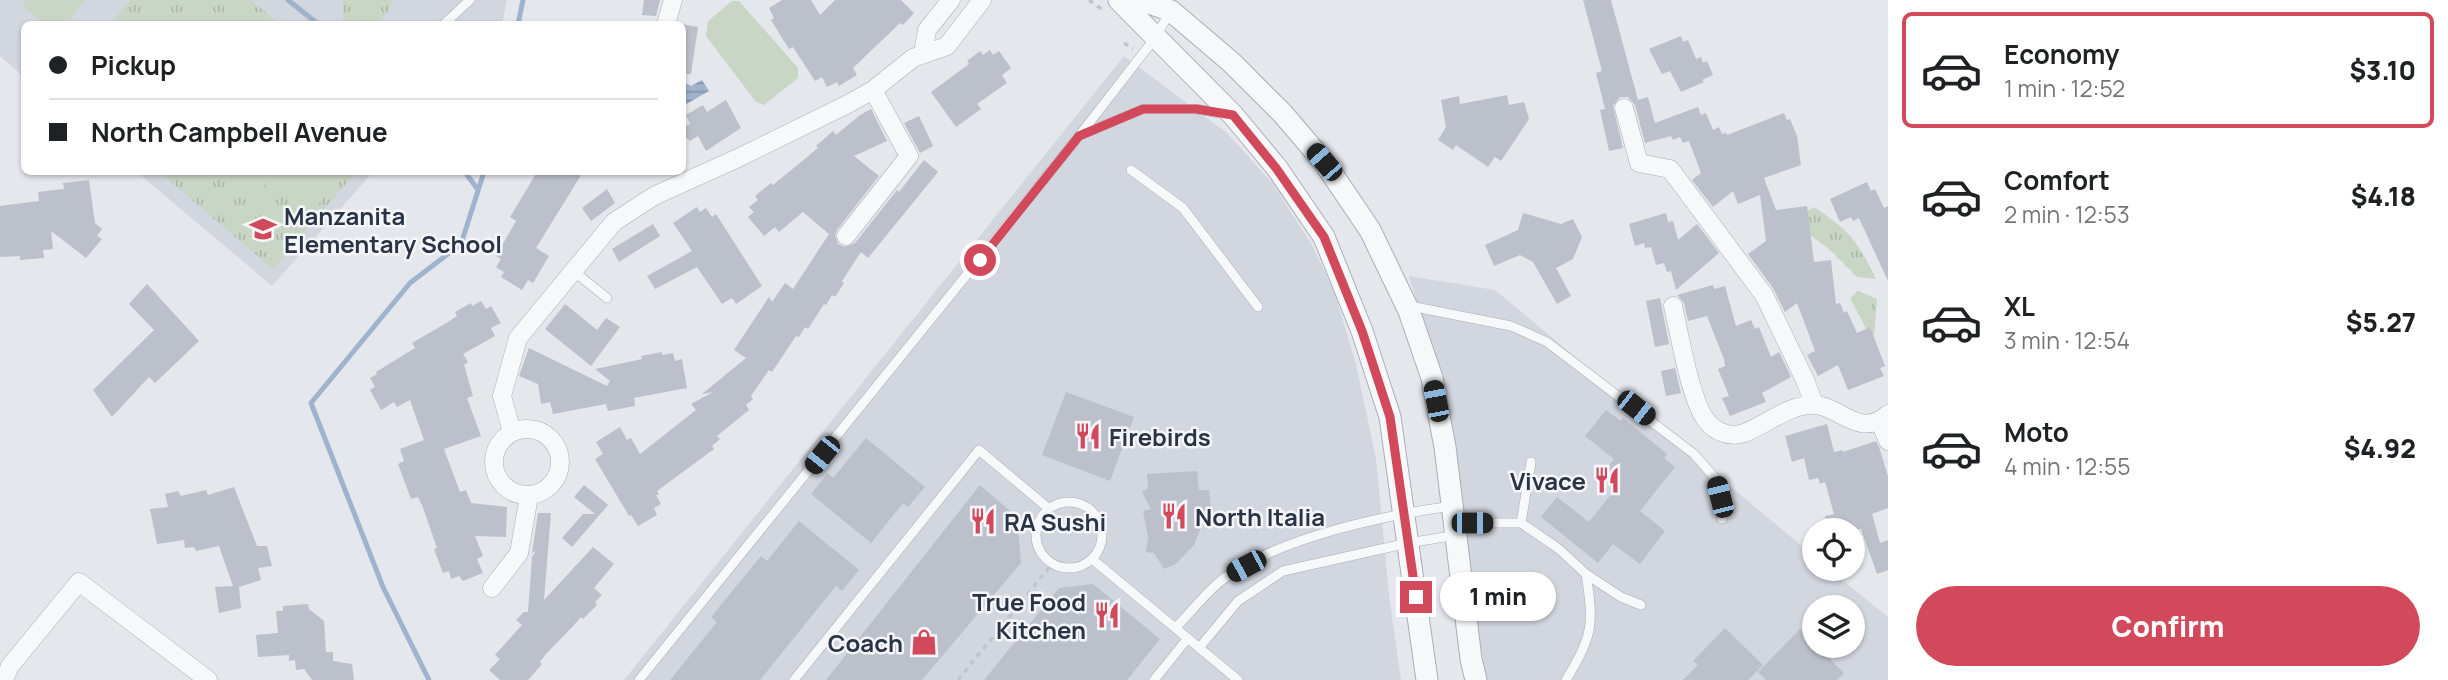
<!DOCTYPE html>
<meta charset="utf-8">
<style>
body{margin:0;font-family:Manrope,sans-serif;background:#f2f2f2;color:#202124;height:100vh;display:flex;flex-direction:column;font-size:26px;white-space:nowrap}
*{box-sizing:border-box;margin:0}
p{font-size:23px;color:#757577}
.icon{flex:none;width:38px;height:38px;fill:none;stroke:currentColor;stroke-width:2;stroke-linecap:round;stroke-linejoin:round}
.map{position:relative;flex:1;overflow:hidden}
.side{display:flex;flex-direction:column;background:#fff;width:560px}
.side>*{flex:none}
.hud{position:absolute;left:21px;top:21px;width:665px;height:154px;border-radius:10px;box-shadow:0 2px 5px #0004;display:grid;align-content:center;height:154px;padding:0 28px;background:#fff}
.tools{position:absolute;left:1802px;top:518px;display:grid;gap:14px}
.tools a{display:grid;place-items:center;width:63px;height:63px;border-radius:50%;background:#fff;box-shadow:0 2px 5px #0004;font-size:35px}
.end{position:absolute;width:32px;height:32px;margin:-16px;border:9px solid #d1495b;background:#fff;box-shadow:0 0 0 4px #fff}
.from{border-radius:50%}
.bubble{position:absolute;height:49px;border-radius:24px;background:#fff;box-shadow:0 2px 5px #0004;font-size:23px;font-weight:800;line-height:49px;text-align:center}
.car{position:absolute;width:21px;height:42px;margin:-21px -10px;border-radius:9px;box-shadow:0 0 5px 2px #0007;background:linear-gradient(#222 24%,#8ab4d8 0 40%,#222 0 76%,#8ab4d8 0 86%,#222 0)}
.hud b{display:flex;align-items:center;gap:24px;height:66px;font-size:26px}
.hud b+b{border-top:2px solid #e0e0e0}
.hud i{width:18px;height:18px;background:#202124}
ul{padding:12px 0 0;list-style:none}
li{display:flex;align-items:center;gap:21px;height:116px;margin:0 14px 10px;padding:0 14px;border:4px solid transparent;border-radius:10px}
li div{flex:1}
li b{display:block;font-size:26px}
li em{font-style:normal;font-weight:800}
li.current{border-color:#d1495b}
li>.icon{width:63px;height:63px;stroke-width:1.5}
.action{display:flex;gap:14px;margin-top:auto;padding:14px 28px}
.action a{flex:1;height:80px;border-radius:42px;background:#d1495b;color:#fff;font-size:28px;font-weight:800;line-height:80px;text-align:center}
main{display:flex;flex:1;min-height:0}
.map>svg:first-child{display:block}
.built{fill:#d2d6de;fill-rule:evenodd}
.grass{fill:url(#grass-tufts)}
.pitch{fill:#c9d6c5}
.water{fill:url(#water-rules)}
.lines{fill:none;stroke-linecap:round;stroke-linejoin:round}
.stream{stroke:#9fb4cc;stroke-width:5}
.building{fill:#bbc0ca}
.service-casing{stroke:#a9aeb7;stroke-width:10}
.minor-casing{stroke:#a9aeb7;stroke-width:19}
.tertiary-casing{stroke:#a9aeb7;stroke-width:23}
.path{stroke:#c2c5cb;stroke-width:3.5;stroke-dasharray:5 5;stroke-linecap:butt}
.service{stroke:#f7f8fa;stroke-width:9}
.minor{stroke:#f7f8fa;stroke-width:18}
.tertiary{stroke:#f7f8fa;stroke-width:21}
.route{stroke:#d1495b;stroke-width:9}
.labels{text-anchor:middle;dominant-baseline:central;stroke-width:5;stroke-linejoin:round;paint-order:stroke}
.poi-label{font-size:24px;font-weight:bold;fill:#2b3445;stroke:#f4f6f9;text-anchor:start}
</style>
<main>
<div class="map">
<svg width="1888" height="680" viewBox="0 0 1888 680">
<defs>
<pattern id="grass-tufts" width="24" height="20" patternUnits="userSpaceOnUse" patternTransform="scale(1.75)"><rect width="24" height="20" fill="#c9d6c5"/><path d="M3 7l-1-3M5 7V3M7 7l1-3M15 17l-1-3M17 17v-4M19 17l1-3" fill="none" stroke="#adb8ab"/></pattern>
<pattern id="water-rules" width="6" height="5" patternUnits="userSpaceOnUse" patternTransform="scale(1.75)"><rect width="6" height="5" fill="#9fb4cc"/><path d="M0 2.5h6" fill="none" stroke="#8293a7"/></pattern>
</defs>
<rect width="100%" height="100%" fill="#e4e7ec"/>
<path class="built" d="M0 0H507L502 24H24V77L0 56Z
M1124 56 1227 133 1273 184 1312 245 1334 291 1356 364 1376 459 1389 595 1401 680H624Z
M137 172H373L272 286Z
M1409 276 1495 290 1815 557V569H1829L1888 617V680H1487L1470 584 1461 487 1443 391ZM1815 607H1853V646H1815Z"/>
<path class="grass" d="M130 0H251L280 24H110Z
M343 0H393L390 8 378 24H348L343 21Z
M159 172H356L273 269Z
M1814 207C1851 232 1856 239 1876 279L1857 277 1828 248 1810 235 1807 211Z
M1858 291 1877 299 1874 336 1868 332 1850 298Z"/>
<path class="pitch" d="M27 0H86L66 24H45L22 6Z
M732 1H739L798 68V78L764 105 756 102 706 36 708 21Z
M223 172H345L312 212 295 201 275 173 255 197Z"/>
<path class="water" d="M702 80 709 91 683 106V82L691 86Z"/>
<g class="lines">
<path class="stream" d="M288 0 318 24
M518 24 523 0
M465 172 478 190
M429 680 383 587 311 403 410 283 461 244 484 172"/>
</g>
<path class="building" d="M644 0H660L656 16 642 15Z
M782 0H811L820 15 835 0H901L914 13 903 25 900 23 853 68 857 75 839 86 837 82 827 87 822 77 815 81 793 47 789 49 771 20 774 18 769 8Z
M1583 0H1611L1638 100 1648 97 1655 123 1698 107 1701 115 1706 113 1713 130 1719 127 1722 134 1726 133 1727 135 1784 113 1787 120 1790 119 1797 136 1801 165 1764 178 1776 210 1807 206 1814 262 1831 260 1836 304 1840 303 1844 313 1847 311 1857 333 1870 327 1885 366 1880 368 1884 376 1848 390 1838 365 1818 376 1807 355 1815 351 1797 303 1785 312 1773 288 1748 254 1766 241 1760 195 1738 204 1733 191 1713 207 1692 180 1701 173 1689 141 1683 143 1680 137 1673 140 1671 136 1645 143 1635 105 1628 97H1620L1613 106 1623 148 1609 151 1600 110 1605 109 1596 73 1602 71Z
M682 24 698 27 691 74H682Z
M1681 36 1683 42 1688 40 1696 59 1701 57 1703 63 1707 61 1713 75 1702 80 1704 82 1681 92 1670 71 1662 74 1649 49Z
M990 50 993 55 999 51 1011 68 1002 75 1007 83 977 104 981 109 956 127 931 92 969 64 967 61 980 51 983 55Z
M1507 95 1509 105 1524 102 1529 119 1501 161 1495 157 1488 167 1456 145 1453 150 1438 140 1446 127 1441 100 1459 96 1460 104Z
M726 100 741 128 706 151 698 136 690 141 682 133V128L690 124 686 115 703 105 707 112Z
M871 109 887 141 854 156 879 176 837 230 835 235 838 244 845 247 855 243 897 190 899 192 924 160 938 172 868 258 861 252 842 281 844 283 835 297 832 295 826 305 824 304 808 329 805 327 799 337 796 336 772 372 769 370 751 396 753 399 746 405 749 410 717 436 720 439 712 446 714 449 657 491 659 495H656L661 504 654 508 657 515 638 526 631 515 629 516 595 459 603 454 596 442 620 427 627 440 631 438 640 454 696 410 691 404 713 392 702 394 746 358 734 350 769 297 772 302 785 283 793 289 829 234 803 212 779 232 775 227 764 236 748 217 754 212 749 207 758 200 755 196 771 183 773 185 818 148 816 146 833 131 836 135 860 115Z
M919 116 933 146 920 153 904 123Z
M537 172H583L536 248 549 256 533 283 528 280 522 290 501 277 504 272 496 267 501 259 496 256 516 221 510 217Z
M89 180 95 223 102 229 97 236 102 239 86 258 51 231 53 249 43 250 44 258 20 260V256L0 257V206L39 201 38 192 64 189 63 183Z
M1867 182 1871 191 1875 189 1884 208 1888 206V281L1859 218 1853 221 1851 217 1840 222 1830 199Z
M607 189 615 203 591 221 582 208Z
M697 207 700 212 706 208 712 217 716 214 762 286 736 304 732 298 722 304 697 267 655 289 647 276 692 251 673 223Z
M1523 213 1561 224 1573 219 1582 237 1573 259 1556 268 1571 296 1557 304 1533 262 1520 255 1494 266 1485 245 1518 230Z
M1666 213 1668 222 1673 221 1678 240 1697 224 1719 253 1676 290 1671 271 1667 272 1664 263 1656 265 1651 247 1645 248 1644 243 1635 246 1629 224Z
M653 224 660 236 619 262 612 249Z
M147 284 199 341 155 383 149 377 112 417 93 390 154 330 129 304Z
M1713 285 1714 289 1725 286 1736 326 1751 320 1755 329 1759 327 1771 357 1779 352 1791 377 1762 393 1766 402 1730 416 1722 398 1729 396 1718 369 1725 366 1724 359 1707 316 1688 321 1684 303 1677 295Z
M1660 298 1669 344 1655 347 1646 301Z
M481 301 486 309 491 306 501 323 491 328 495 336 463 354 468 362 464 365 473 396 467 398 481 436 444 449 460 492 466 490 471 503 507 507 506 537 475 536 483 556 477 559 483 573 463 581 459 576 451 579 449 571 443 573 434 549 437 548 422 505 418 497 411 499 398 464 404 461 400 449 424 440 410 400 397 407 394 402 381 410 370 390 375 387 370 378 377 374 376 372 415 348 412 343 448 322 457 316 455 312 471 303 472 306Z
M565 304 597 330 606 318 620 327 591 366 545 329Z
M529 348 607 386 610 381 595 369 642 359 641 356 662 352V355L673 353 675 361 682 359 687 388 634 398 635 406 608 411 606 404 553 414 550 402 541 404 538 384 519 376Z
M1675 368 1681 393 1666 396 1661 371Z
M1066 392 1134 417 1110 481 1042 455Z
M1606 410 1621 421 1623 418 1667 454 1664 458 1675 467 1640 511 1665 531 1640 564 1613 544 1598 563 1541 517 1557 497 1589 522 1617 487 1609 481 1615 474 1607 468 1614 459 1585 436Z
M1827 424 1834 452 1843 450V452L1876 441 1879 447 1888 476V508L1872 514 1880 543 1888 540V570L1877 574 1861 529 1829 530 1825 516 1834 514 1825 482 1820 484 1818 478 1809 480 1804 458 1792 462 1785 436Z
M866 438 925 487 908 507 903 503 871 543 811 494 828 473 833 478Z
M1197 471 1199 490H1209L1211 511H1207L1194 545 1176 564 1164 569 1154 553 1146 552 1148 537 1143 511 1151 509 1142 492 1148 488 1147 474Z
M584 485 608 505 572 547 562 538 583 514H595L574 497Z
M980 485 1017 517 1021 563 922 680H826Z
M234 487 257 546H267L272 566 258 568 261 580 239 587 241 608 219 613 215 587 233 586 219 546 196 551 194 547 185 548 184 540 157 544 150 509 168 507 165 494 178 491 181 496 206 490 208 495Z
M538 513H551L544 600 593 547 614 564 594 588 602 595 595 602 597 605 583 619 581 617 573 626 546 654 540 662 542 664 528 680H500L489 670 500 659 495 655 522 625 516 620 524 612H528L532 557 536 551 532 553Z
M799 521 859 570 842 591 836 586 760 680H670L717 622 711 617 761 556 767 561Z
M1093 584 1160 639 1127 680H984L1059 588Z
M308 604 309 609 324 621 326 652H333V661L352 664 354 680H312L304 669 296 670 295 660 289 661V655L258 657 256 635 278 633 276 611H283V606Z
M1725 628 1763 665 1748 680H1683L1698 665 1693 661Z
M1800 629 1844 673 1837 680H1766L1758 672Z"/>
<g class="lines">
<g class="service-casing">
<path id="service" d="M444 24 470 0
M1081 135 1143 109H1196L1226 114
M1131 170 1183 208 1258 307
M572 270 607 298
M1410 306 1511 326 1547 342 1694 454 1715 478 1720 497 1722 519
M1036 535a33 33 0 1 1 66 0a33 33 0 1 1-66 0Z
M1456 523H1521L1559 549 1586 574 1621 597 1641 605
M1521 523 1531 462
M1092 559 1238 680
M1176 627C1193 610 1210 587 1230 574 1288 536 1382 516 1451 506
M1199 648 1238 601 1283 571 1408 543 1457 535
M639 680 1079 136 1155 38 1170 12
M794 680 979 450 1048 508
M1154 680 1188 638
M1566 680C1593 635 1594 625 1586 574"/>
</g>
<g class="minor-casing">
<path id="minor" d="M666 24 673 0
M923 54 927 30 951 0
M1624 108 1639 163 1670 169 1764 295 1805 380 1814 404
M846 236 909 156 873 90
M1673 306C1679 332 1691 402 1706 420 1715 432 1730 438 1744 433 1766 425 1789 404 1814 405 1839 405 1860 440 1888 414
M1880 422 1888 441
M494 462a33 33 0 1 1 66 0a33 33 0 1 1-66 0Z
M512 432 502 396 518 338 614 222 654 196 738 158 848 104 873 90 913 58 947 46 982 0
M492 588 519 553 529 496
M4 680 10 666 79 582 208 680"/>
</g>
<g class="tertiary-casing">
<path id="tertiary" d="M1119 0 1233 115 1277 168 1324 237 1362 331 1390 417 1427 680
M1141 0 1171 11 1231 62 1283 114 1324 162 1370 230 1409 311 1432 378 1445 447 1471 659 1476 680"/>
</g>
<path class="path" d="M1089 0 1103 10
M1124 43 1133 49
M958 680 1052 564"/>
<use href="#service" class="service"/>
<use href="#minor" class="minor"/>
<use href="#tertiary" class="tertiary"/>
</g>
<g class="lines">
<path class="route" d="M980 260 1079 136 1143 109H1196L1233 115 1276 168 1324 237 1362 331 1390 417 1416 597"/>
</g>
<defs>
<g id="school-bare" transform="scale(2.1)"><path d="M0-5L7-2L0 1L-7-2ZM-4 1L0 2.5L4 1V4Q0 6-4 4Z" fill="#d1495b" stroke="#f4f6f9" stroke-width="2.5" paint-order="stroke"/></g>
<g id="restaurant-bare" transform="scale(2.1)"><path d="M-5-6h1v4h1v-4h1v4h1v-4h1v5L-1.5 .5V6h-2V.5L-5-1ZM5-6V6H3V1.5H1.5Q1.5-4 5-6Z" fill="#d1495b" stroke="#f4f6f9" stroke-width="2.5" paint-order="stroke"/></g>
<g id="shop-bare" transform="scale(2.1)"><path d="M-5-2.5h2.3a2.7 3.5 0 0 1 5.4 0H5L5.5 6h-11ZM-1.5-2.5h3a1.5 2.3 0 0 0-3 0Z" fill="#d1495b" stroke="#f4f6f9" stroke-width="2.5" paint-order="stroke"/></g>
</defs>
<g fill-rule="evenodd">
<use href="#school-bare" x="263" y="229"/>
<use href="#restaurant-bare" x="1088" y="436"/>
<use href="#restaurant-bare" x="1607" y="480"/>
<use href="#restaurant-bare" x="1174" y="516"/>
<use href="#restaurant-bare" x="983" y="521"/>
<use href="#restaurant-bare" x="1107" y="615"/>
<use href="#shop-bare" x="924" y="642"/>
</g>
<g class="labels">
<g class="poi-label">
<text x="284" y="215">Manzanita<tspan x="284" dy="28">Elementary School</tspan></text>
<text x="1109" y="436">Firebirds</text>
<text x="1586" y="480" text-anchor="end">Vivace</text>
<text x="1195" y="516">North Italia</text>
<text x="1004" y="521">RA Sushi</text>
<text x="1086" y="601" text-anchor="end">True Food<tspan x="1086" dy="28">Kitchen</tspan></text>
<text x="903" y="642" text-anchor="end">Coach</text>
</g>
</g>
</svg>
<div class="tools">
<a><svg class="icon" aria-label="locate" viewBox="0 0 24 24"><circle cx="12" cy="12" r="6"/><path d="M12 2v4M12 18v4M2 12h4M18 12h4"/></svg></a>
<a><svg class="icon" aria-label="layers" viewBox="0 0 24 24"><path d="M12 4l9 5-9 5-9-5zM3 14l9 5 9-5"/></svg></a>
</div>
<i class="end from" style="left:980px;top:260px"></i>
<i class="end" style="left:1416px;top:597px"></i>
<div class="bubble" style="left:1440px;top:572px;width:116px">1 min</div>
<i class="car" style="left:1324px;top:162px;rotate:319deg"></i>
<i class="car" style="left:1436px;top:401px;rotate:349deg"></i>
<i class="car" style="left:1636px;top:408px;rotate:128deg"></i>
<i class="car" style="left:822px;top:455px;rotate:219deg"></i>
<i class="car" style="left:1720px;top:497px;rotate:346deg"></i>
<i class="car" style="left:1472px;top:523px;rotate:90deg"></i>
<i class="car" style="left:1246px;top:566px;rotate:242deg"></i>
<div class="hud">
<b><i class="from"></i>Pickup</b>
<b><i></i>North Campbell Avenue</b>
</div>
</div>
<section class="side">
<ul>
<li class="current"><svg class="icon" aria-label="car" viewBox="0 0 24 24"><path d="M5 17H2v-5l4-1 3-4h7l3 4 3 1v5h-3M9 17h6M6 11h13"/><circle cx="7" cy="17" r="2"/><circle cx="17" cy="17" r="2"/></svg><div><b>Economy</b><p>1 min · 12:52</p></div><em>$3.10</em></li>
<li><svg class="icon" aria-label="car" viewBox="0 0 24 24"><path d="M5 17H2v-5l4-1 3-4h7l3 4 3 1v5h-3M9 17h6M6 11h13"/><circle cx="7" cy="17" r="2"/><circle cx="17" cy="17" r="2"/></svg><div><b>Comfort</b><p>2 min · 12:53</p></div><em>$4.18</em></li>
<li><svg class="icon" aria-label="car" viewBox="0 0 24 24"><path d="M5 17H2v-5l4-1 3-4h7l3 4 3 1v5h-3M9 17h6M6 11h13"/><circle cx="7" cy="17" r="2"/><circle cx="17" cy="17" r="2"/></svg><div><b>XL</b><p>3 min · 12:54</p></div><em>$5.27</em></li>
<li><svg class="icon" aria-label="car" viewBox="0 0 24 24"><path d="M5 17H2v-5l4-1 3-4h7l3 4 3 1v5h-3M9 17h6M6 11h13"/><circle cx="7" cy="17" r="2"/><circle cx="17" cy="17" r="2"/></svg><div><b>Moto</b><p>4 min · 12:55</p></div><em>$4.92</em></li>
</ul>
<div class="action"><a>Confirm</a></div>
</section>
</main>
